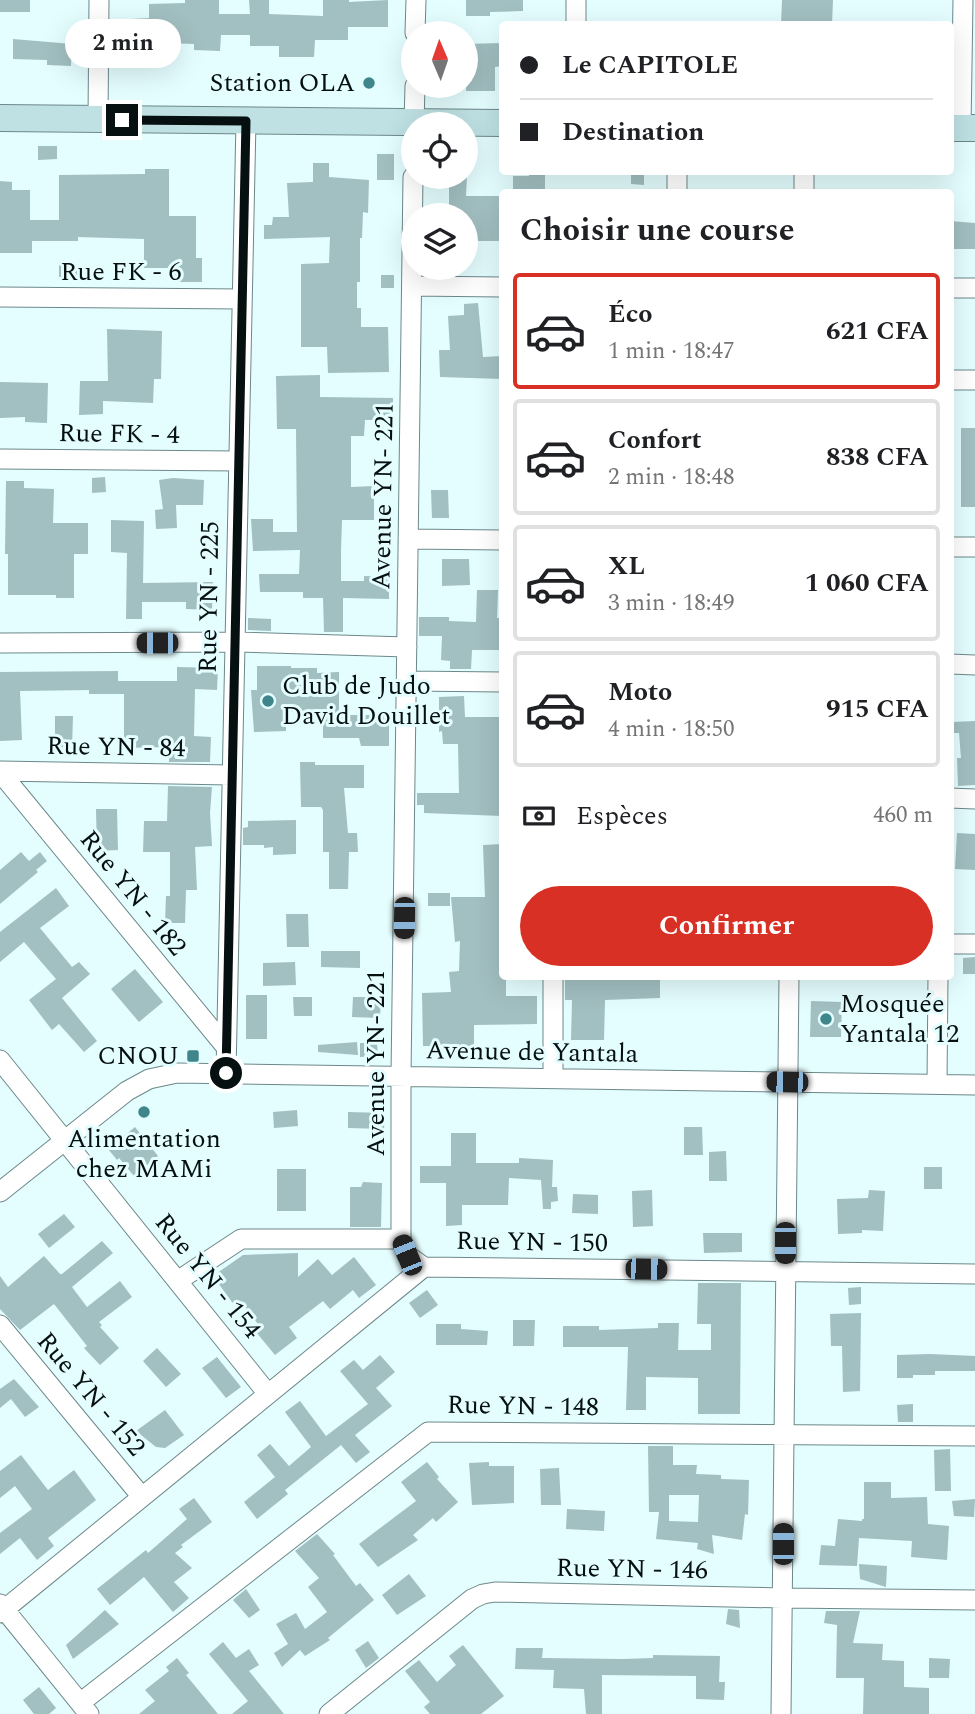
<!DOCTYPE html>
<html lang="fr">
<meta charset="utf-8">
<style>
body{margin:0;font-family:Spectral,serif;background:#f6f6f6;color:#202124;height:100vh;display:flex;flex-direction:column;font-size:26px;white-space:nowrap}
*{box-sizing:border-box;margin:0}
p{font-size:23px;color:#757577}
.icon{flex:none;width:38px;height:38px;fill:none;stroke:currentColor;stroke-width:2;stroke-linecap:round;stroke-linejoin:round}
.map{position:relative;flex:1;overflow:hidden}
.drawer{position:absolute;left:499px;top:189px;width:455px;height:791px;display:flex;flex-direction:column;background:#fff;border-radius:7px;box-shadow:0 7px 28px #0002}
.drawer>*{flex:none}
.banner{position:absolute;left:499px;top:21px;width:455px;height:154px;border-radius:7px;box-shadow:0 7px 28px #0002;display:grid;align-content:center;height:154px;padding:0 21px;background:#fff}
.needle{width:46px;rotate:358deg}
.tools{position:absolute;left:401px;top:21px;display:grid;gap:14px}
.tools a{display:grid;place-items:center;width:77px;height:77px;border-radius:50%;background:#fff;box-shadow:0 7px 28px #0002;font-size:35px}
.end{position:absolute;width:32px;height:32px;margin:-16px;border:9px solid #061011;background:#fff;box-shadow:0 0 0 4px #fff}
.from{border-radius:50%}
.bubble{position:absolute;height:49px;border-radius:24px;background:#fff;box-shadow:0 7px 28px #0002;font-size:23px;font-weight:700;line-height:49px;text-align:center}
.car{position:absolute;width:21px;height:42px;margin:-21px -10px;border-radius:9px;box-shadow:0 0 5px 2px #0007;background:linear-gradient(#222 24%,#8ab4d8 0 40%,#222 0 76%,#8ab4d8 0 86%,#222 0)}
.banner b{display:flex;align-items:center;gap:24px;height:66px;font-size:26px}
.banner b+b{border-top:2px solid #e0e0e0}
.banner i{width:18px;height:18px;background:#202124}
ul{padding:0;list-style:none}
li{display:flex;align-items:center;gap:21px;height:116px;margin:0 14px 10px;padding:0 7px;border:4px solid #e0e0e0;border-radius:7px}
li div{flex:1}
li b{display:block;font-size:26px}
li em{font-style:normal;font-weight:700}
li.current{border-color:#d93025}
li>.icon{width:63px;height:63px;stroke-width:1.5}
h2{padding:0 21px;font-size:32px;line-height:84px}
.pay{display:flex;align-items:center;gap:18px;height:77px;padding:0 21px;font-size:26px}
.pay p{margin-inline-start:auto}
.primary-button{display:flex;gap:14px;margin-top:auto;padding:14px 21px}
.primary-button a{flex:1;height:80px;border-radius:42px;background:#d93025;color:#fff;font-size:28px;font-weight:700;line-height:80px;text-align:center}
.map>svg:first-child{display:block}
.building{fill:#a2bfc1;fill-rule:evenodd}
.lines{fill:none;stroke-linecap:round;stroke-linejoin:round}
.minor-casing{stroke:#6d888a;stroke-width:21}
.secondary-casing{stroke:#6d888a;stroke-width:28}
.minor{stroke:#fff;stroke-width:19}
.secondary{stroke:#bfe1e3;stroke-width:26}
.route{stroke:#061011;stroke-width:9}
.poi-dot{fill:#3e868b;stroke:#e4fdfe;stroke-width:2.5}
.labels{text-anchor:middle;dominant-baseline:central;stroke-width:6;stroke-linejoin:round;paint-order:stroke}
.poi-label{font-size:26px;fill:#061011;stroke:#e4fdfe;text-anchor:end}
.street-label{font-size:26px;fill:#061011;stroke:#e4fdfe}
</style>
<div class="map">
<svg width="975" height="1714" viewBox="0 0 975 1714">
<rect width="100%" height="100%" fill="#e4fdfe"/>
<path class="building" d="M0 0H30V12H0Z
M185 0H219V14H250L249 0H269V14L323 16V0H349V2L388 0V27H348V40H315L314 57H279V46H250V35H221L220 51 194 50V44L165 43V58H124V33H114L113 20 149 18V4L185 3Z
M466 0H523V11L490 12V16H466Z
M782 0H833L832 24H781Z
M13 39 72 44 71 66 47 65V60L13 59Z
M502 43V66L495 67V91H466V44Z
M38 146H57V159L38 160Z
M377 154H394V180H377Z
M313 163H329V177L369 180 368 213 363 212 362 238H360V282H357V308H361V327H388L389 372 328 373 327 347H301V264L329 263 330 237 264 239V225H272L273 217H289L287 183 313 182Z
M145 169H169V216H196V258H202V282H174V268H144V239L78 237V241H32V253H0V181L12 182V190H30V220H59V175L145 174Z
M529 172H545V192H513V176H529Z
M631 172H644V185L631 184Z
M449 177H467L466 196H502V241H466V215H449Z
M950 221 975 223V249H950Z
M59 265H78V277H59Z
M381 275H394V288H381Z
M478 303 483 357 502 356V379L440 377 439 350H450L448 316 464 315V304Z
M107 329 162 331 161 379H154L153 403 103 401V414L79 415 80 381H108Z
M320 375V397L393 398V420H365L364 436H351V487L374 486V520H342L341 551V581H364V576L389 577V599L343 598V632H324L323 598H303V592H260L259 574H299L300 550 253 551 251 519H273V532H297L296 429H277L276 376Z
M0 382 48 383 47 423 25 422V417L0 418Z
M961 428H975V507H961Z
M105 477 106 492 92 493V478Z
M173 478 204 480 203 505H176L177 528 156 529 155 510 163 509 159 480Z
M6 481H24V488L54 489 53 523H88V554H74V598H56V595H8V554H5Z
M431 490H448L449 518H432Z
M111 520 144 521 143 583 213 582 212 610 186 609V602H142V619H126L127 553 111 552Z
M442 559H469L470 585 442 586Z
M477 590H498L497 618H502V650H472L471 669H450V661L441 660 442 636H419V617H449V621L476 622Z
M248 618 271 619V631L248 630Z
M257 666H291V668H317V673L339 672V715H389V746H361L359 738H323V712H286V731L254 732 251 690H257Z
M177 667 218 668 217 690 195 689 194 736 211 737 210 762H169V747L124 748V694H89V690L20 691 22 740 0 741V672L118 671V681H177Z
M464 696 465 717H502V816L424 813V805H417V793H459L458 744H443L442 731 439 732V697Z
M55 716H73L72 747H55Z
M975 721V785L958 786 957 758H961L959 733H954L953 722Z
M300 762H315V765H364V788H344L348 833H357L358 852H349L348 889H329V852H323V810L321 807H301Z
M168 786 212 787 210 813 212 846 195 847 197 890H186L185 923H165L166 896H170V852H143L144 821H167Z
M96 809H117L118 850 97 851Z
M296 820V854L273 855V847L264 848V845H243V828L248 827V821Z
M957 833 975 834V870L955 869Z
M502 844V976H506V996H537V1024L474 1025V1046H423L422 993 451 992 449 972 459 971 460 941 455 942 451 897H485L483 845Z
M21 852 29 861 40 852 47 861 36 870 38 872 0 904V870Z
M56 888 69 906 40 928 72 967 79 962 90 974 62 998 97 1041 84 1052 59 1024 52 1030 29 1000 56 979 24 942 0 962V932Z
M428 893H450V906H428Z
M286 914H308L309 947H287Z
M321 951H360V968L321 967Z
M975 957V974H963V958Z
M295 962 296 985 263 986V963Z
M135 969 163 1002 139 1022 111 989Z
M660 976V998L605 1000 604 1040H571L572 1000H565V977Z
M246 995H267V1039H246Z
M293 997H312V1016H294Z
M353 997H381L380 1018 352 1017Z
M811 1001 842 1002 841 1037H810Z
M357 1042 358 1055 318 1052V1045Z
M360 1043H377L378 1056 360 1057Z
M297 1110 298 1126 274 1128 273 1112Z
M348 1112 385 1113 384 1129 348 1128Z
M135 1127 158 1156 134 1176 119 1158 117 1160 108 1149Z
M684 1127H702L703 1155H684Z
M451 1133H476V1163H519V1158L553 1160 552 1187H557L558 1201 551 1202V1209H543L541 1180 509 1178 508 1205H462V1225L446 1226V1183H420V1166H451Z
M726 1151 727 1181H709V1152Z
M924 1167H942V1189H924Z
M277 1169H306V1211H277Z
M363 1182 382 1183 381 1227H350V1187H361Z
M652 1190 653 1226 633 1227 632 1191Z
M869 1190 885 1191 883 1231 862 1230V1233L838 1234 837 1199 868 1198Z
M573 1194 598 1195V1214L572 1213Z
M64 1214 75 1227 49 1248 38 1234Z
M703 1233H742V1252L704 1253Z
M102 1241 113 1253 72 1287 87 1307 120 1281 132 1297 99 1322 102 1325 100 1327 119 1348 100 1365 84 1348 87 1346 54 1304 20 1330 0 1309V1276L8 1287 44 1256 60 1274H62Z
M298 1253V1277L318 1259 332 1275 354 1257 376 1285 359 1298 353 1290 330 1309 323 1301 289 1327 297 1338 275 1355 256 1332 261 1328 243 1304 237 1309 213 1276 243 1255Z
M698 1283H741L740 1414H698V1378L646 1377V1410H626L628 1347H563V1326H599V1330L658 1328V1323H679L678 1350H711V1324H697Z
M861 1287V1304L849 1305 848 1288Z
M427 1290 438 1305 420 1318 409 1303Z
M861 1313 860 1391 843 1392 842 1346H831L830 1314Z
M513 1320H535L534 1346H513Z
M436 1324H461V1329L488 1331 487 1345H436Z
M157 1348 181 1374 166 1387 143 1361Z
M930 1354 975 1356V1371H935V1375H913V1378H897V1355Z
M380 1355 395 1372 376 1388 392 1406 355 1435 370 1452 356 1463 341 1445 285 1490 288 1494 257 1519 244 1502 275 1477 257 1455 270 1444 289 1466 311 1447 285 1412 300 1401 326 1436 368 1404 340 1371 354 1360 363 1370Z
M217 1357 241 1387 226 1398 202 1368Z
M14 1379 39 1407 25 1417 11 1399 0 1408V1389Z
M913 1404V1422H898L897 1405Z
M165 1410 184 1435 165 1448 156 1447 136 1431Z
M648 1446H673V1465H697L696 1474 721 1475V1479L749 1480 748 1515 745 1514 742 1540 712 1535 714 1554 697 1549 698 1543 656 1539 659 1512H649ZM669 1495H699L698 1522 669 1521Z
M950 1449 951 1491H935L934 1450Z
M21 1455 48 1490 74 1470 96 1500 48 1538 54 1546 37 1560 20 1538 0 1554V1533L32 1509 15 1486 0 1498V1471Z
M427 1462 439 1477 437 1479 458 1502 436 1522 433 1518 413 1535 418 1540 378 1567 359 1544 416 1501 401 1482Z
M489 1462V1466H514V1503L472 1505 469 1463Z
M559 1468 561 1505H541L540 1469Z
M864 1482H891V1498L927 1497 928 1524 949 1526 947 1560 911 1557 912 1541 859 1538 857 1566 819 1565 821 1545 835 1546 838 1519 862 1521V1519H864Z
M194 1498 212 1522 181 1545 183 1547 175 1553 192 1568 174 1582 189 1598 173 1612 144 1577 110 1605 97 1589 146 1550 148 1553 187 1519 179 1509Z
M975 1499 974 1517 954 1516 952 1501Z
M567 1509 605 1511 604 1531 566 1529Z
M317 1534 335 1554 333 1555 356 1586 360 1583 374 1600 328 1638 330 1640 305 1656 300 1650 282 1667 274 1653 288 1644 276 1624 296 1613 305 1629 327 1612 308 1587 319 1578 295 1551Z
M859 1564 887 1566 886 1587 860 1579Z
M409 1574 426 1596 397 1615 382 1595Z
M246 1589 260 1610 249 1618 233 1600Z
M728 1609 739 1610 740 1628 726 1624Z
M105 1610 119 1624 73 1659 66 1645Z
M826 1611H860L853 1643 883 1644 882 1660 904 1661V1687L929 1688V1714H863L864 1678H836L837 1625 824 1623Z
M368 1641 379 1658 366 1668 355 1650Z
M223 1642 236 1658 249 1649 259 1665 249 1671 284 1714H232L248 1701 209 1654Z
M463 1645 504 1696 481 1714H430L424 1707 430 1702 405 1671 419 1660 437 1682 456 1665 449 1656Z
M516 1648H543L542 1658 623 1659 653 1658V1655L720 1656 719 1682H725L724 1700 696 1699V1676L602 1675V1714H586L584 1689 553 1688 554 1670 515 1669Z
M177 1658 189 1673 186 1675 218 1714H139L155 1701 145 1690 169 1671 166 1667Z
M929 1658 950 1659 949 1678H929Z
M39 1687 56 1708 49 1714H34L23 1700Z"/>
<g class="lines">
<g class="minor-casing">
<path id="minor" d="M576 24V0
M415 33 416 0
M98 120 99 0
M414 124 415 86
M961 128 963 0
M413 177 401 1076V1239L407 1255 424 1267
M677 192V172
M804 192V172
M412 286 502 287
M950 288H975
M0 297 242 299
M950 380H975
M0 459 238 461
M409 539 502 540
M950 547H975
M0 643 235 642 407 647
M950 664 975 665
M407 681 502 682
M0 771 231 775
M0 772 226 1047
M950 798 975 799
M950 944H975
M553 976V1078
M0 1060 268 1394
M226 1073 246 121
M937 1084 938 976
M0 1192 127 1091 149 1079 177 1073 975 1085
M424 1267 975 1274
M179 1280 241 1239H401
M0 1325 142 1497
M0 1604 89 1714
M0 1613 424 1267
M80 1703 428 1432 975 1436
M329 1714 472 1599 483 1594 495 1592 782 1598 975 1600
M781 1714 789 976"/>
</g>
<g class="secondary-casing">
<path id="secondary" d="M0 118 502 123
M950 128H975"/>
</g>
<use href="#minor" class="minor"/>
<use href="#secondary" class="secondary"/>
</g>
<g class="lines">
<path class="route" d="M122 120 246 121 226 1073"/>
</g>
<g class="poi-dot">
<circle cx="369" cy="83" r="7"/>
<circle cx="268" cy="701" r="7"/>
<circle cx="826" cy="1019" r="7"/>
<rect x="186" y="1049" width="14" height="14" rx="3.5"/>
<circle cx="144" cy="1112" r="7"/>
</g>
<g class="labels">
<g class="poi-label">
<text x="355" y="83">Station OLA</text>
<text x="282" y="686" text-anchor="start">Club de Judo<tspan x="282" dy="30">David Douillet</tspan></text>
<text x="840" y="1004" text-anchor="start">Mosquée<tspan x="840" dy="30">Yantala 12</tspan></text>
<text x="179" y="1056">CNOU</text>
<text x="144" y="1139" text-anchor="middle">Alimentation<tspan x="144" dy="30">chez MAMi</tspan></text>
</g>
<g class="street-label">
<text x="121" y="272">Rue FK - 6</text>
<text transform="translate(119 434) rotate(1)">Rue FK - 4</text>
<text transform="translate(383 496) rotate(-89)">Avenue YN- 221</text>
<text transform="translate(209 597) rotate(-89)">Rue YN - 225</text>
<text transform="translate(116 747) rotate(1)">Rue YN - 84</text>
<text transform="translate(133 893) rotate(51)">Rue YN - 182</text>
<text transform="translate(532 1052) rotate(1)">Avenue de Yantala</text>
<text transform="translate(376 1063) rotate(-90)">Avenue YN- 221</text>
<text transform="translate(532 1242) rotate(1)">Rue YN - 150</text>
<text transform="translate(208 1276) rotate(51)">Rue YN - 154</text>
<text transform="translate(91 1394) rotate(50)">Rue YN - 152</text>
<text transform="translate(523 1406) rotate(1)">Rue YN - 148</text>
<text transform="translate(632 1569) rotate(1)">Rue YN - 146</text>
</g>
</g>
</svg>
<div class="tools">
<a><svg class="needle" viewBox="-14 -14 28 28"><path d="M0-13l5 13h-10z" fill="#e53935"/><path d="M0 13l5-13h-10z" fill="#757577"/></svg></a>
<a><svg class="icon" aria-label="locate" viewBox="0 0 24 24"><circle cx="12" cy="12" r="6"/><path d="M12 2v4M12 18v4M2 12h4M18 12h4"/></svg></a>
<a><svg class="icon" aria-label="layers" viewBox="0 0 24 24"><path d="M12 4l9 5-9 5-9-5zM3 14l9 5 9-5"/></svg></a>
</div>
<i class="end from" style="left:226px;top:1073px"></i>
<i class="end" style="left:122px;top:120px"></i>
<div class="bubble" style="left:65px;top:19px;width:116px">2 min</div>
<i class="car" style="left:157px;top:643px;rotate:270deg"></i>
<i class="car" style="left:404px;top:918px;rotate:181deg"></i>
<i class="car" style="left:787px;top:1082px;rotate:271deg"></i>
<i class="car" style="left:785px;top:1243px;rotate:180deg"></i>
<i class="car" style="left:407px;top:1255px;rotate:338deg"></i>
<i class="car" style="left:646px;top:1269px;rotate:91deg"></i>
<i class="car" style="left:783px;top:1544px;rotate:0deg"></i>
<div class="banner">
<b><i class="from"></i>Le CAPITOLE</b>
<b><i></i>Destination</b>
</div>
<section class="drawer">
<h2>Choisir une course</h2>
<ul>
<li class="current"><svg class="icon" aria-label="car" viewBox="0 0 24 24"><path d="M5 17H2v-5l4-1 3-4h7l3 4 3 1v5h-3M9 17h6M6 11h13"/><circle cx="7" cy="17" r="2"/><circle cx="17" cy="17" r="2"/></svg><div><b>Éco</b><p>1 min · 18:47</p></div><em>621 CFA</em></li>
<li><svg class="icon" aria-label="car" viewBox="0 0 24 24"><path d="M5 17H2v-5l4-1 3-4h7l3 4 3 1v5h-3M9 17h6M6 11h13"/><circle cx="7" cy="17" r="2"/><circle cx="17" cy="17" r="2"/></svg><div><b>Confort</b><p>2 min · 18:48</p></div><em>838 CFA</em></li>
<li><svg class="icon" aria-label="car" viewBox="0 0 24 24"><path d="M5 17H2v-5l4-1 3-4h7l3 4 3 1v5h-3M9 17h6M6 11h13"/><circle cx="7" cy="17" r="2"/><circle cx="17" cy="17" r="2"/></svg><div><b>XL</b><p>3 min · 18:49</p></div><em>1 060 CFA</em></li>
<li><svg class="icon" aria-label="car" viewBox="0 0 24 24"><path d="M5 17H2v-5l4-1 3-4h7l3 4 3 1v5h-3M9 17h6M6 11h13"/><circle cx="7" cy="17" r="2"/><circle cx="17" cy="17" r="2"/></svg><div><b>Moto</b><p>4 min · 18:50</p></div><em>915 CFA</em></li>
</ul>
<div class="pay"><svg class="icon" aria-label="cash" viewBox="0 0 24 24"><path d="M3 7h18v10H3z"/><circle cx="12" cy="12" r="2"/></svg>Espèces<p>460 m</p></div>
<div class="primary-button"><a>Confirmer</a></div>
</section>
</div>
